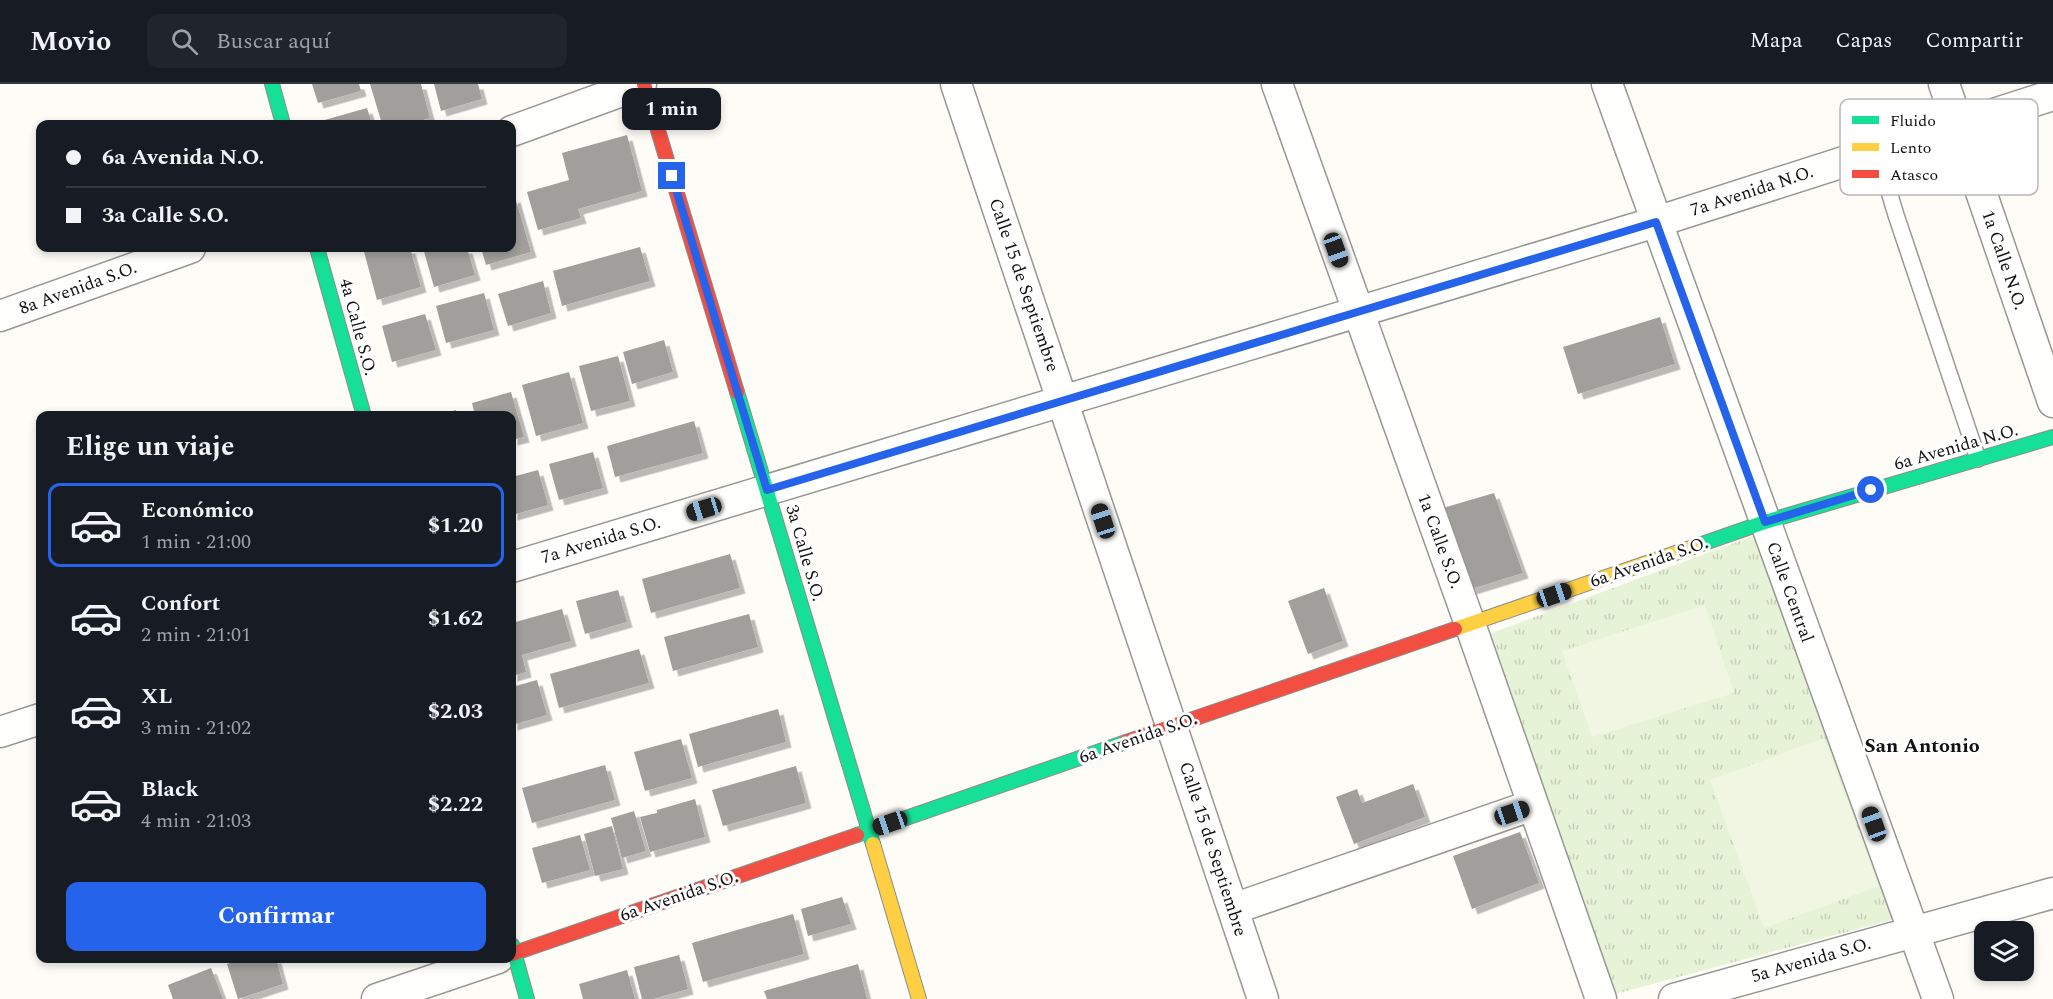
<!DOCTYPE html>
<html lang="es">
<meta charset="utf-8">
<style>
body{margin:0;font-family:Spectral,serif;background:#20242c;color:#f1f3f6;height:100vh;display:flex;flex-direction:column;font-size:22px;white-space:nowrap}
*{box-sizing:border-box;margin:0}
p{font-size:20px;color:#9ea1a6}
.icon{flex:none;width:33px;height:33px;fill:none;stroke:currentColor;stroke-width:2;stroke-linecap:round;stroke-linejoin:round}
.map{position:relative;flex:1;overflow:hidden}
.panel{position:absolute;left:36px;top:327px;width:480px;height:552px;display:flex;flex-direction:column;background:#171b24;border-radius:12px;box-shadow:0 3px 9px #0003}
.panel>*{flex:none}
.guide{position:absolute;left:36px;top:36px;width:480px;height:132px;border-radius:12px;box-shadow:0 3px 9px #0003;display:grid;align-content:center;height:132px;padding:0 30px;background:#171b24}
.tools{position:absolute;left:1974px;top:837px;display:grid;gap:12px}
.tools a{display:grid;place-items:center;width:60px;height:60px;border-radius:12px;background:#171b24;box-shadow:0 3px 9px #0003;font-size:30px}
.end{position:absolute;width:27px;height:27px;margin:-14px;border:8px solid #2563eb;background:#fff;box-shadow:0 0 0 3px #fff}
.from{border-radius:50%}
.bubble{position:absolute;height:42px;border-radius:12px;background:#171b24;box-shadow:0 3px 9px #0003;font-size:20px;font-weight:700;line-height:42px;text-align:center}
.car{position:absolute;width:18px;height:36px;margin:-18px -9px;border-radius:8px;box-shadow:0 0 4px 2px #0007;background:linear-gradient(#222 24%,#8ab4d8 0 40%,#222 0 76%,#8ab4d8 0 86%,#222 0)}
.guide b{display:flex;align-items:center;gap:21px;height:57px;font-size:22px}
.guide b+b{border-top:2px solid #363941}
.guide i{width:15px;height:15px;background:#f1f3f6}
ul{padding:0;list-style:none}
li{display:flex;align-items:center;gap:18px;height:84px;margin:0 12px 9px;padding:0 18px;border:3px solid transparent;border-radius:12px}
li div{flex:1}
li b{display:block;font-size:22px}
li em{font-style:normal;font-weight:700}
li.current{border-color:#2563eb}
li>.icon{width:54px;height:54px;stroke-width:1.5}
h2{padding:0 30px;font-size:27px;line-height:72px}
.action{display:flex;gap:12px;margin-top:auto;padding:12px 30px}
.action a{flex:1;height:69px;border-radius:12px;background:#2563eb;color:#fff;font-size:24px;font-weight:700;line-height:69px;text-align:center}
header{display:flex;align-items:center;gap:36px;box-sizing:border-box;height:84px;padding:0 30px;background:#171b24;border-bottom:2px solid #363941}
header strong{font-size:28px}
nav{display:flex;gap:33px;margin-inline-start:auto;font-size:21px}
.search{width:420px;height:54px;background:#20242c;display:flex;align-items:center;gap:15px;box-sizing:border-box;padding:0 21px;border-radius:12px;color:#9ea1a6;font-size:22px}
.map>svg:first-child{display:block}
.park{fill:url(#park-tufts)}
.pitch{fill:#f0f6e1}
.building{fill:#a19f9c;filter:url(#shadow)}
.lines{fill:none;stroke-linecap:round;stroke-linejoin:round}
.lane-casing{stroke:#979795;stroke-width:18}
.street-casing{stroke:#979795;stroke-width:33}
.fast-casing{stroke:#8e8d8b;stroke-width:16}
.slow-casing{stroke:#8e8d8b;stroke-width:16}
.jam-casing{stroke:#8e8d8b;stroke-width:16}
.lane{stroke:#fffffe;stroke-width:15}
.street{stroke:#fffffe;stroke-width:30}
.fast{stroke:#16e098;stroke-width:14}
.slow{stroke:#ffcf43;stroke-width:14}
.jam{stroke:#f24e42;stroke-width:14}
.route{stroke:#2563eb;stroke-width:8}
.labels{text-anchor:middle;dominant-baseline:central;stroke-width:6;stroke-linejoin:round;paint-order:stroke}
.street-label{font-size:18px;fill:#111;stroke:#fff}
.neighbourhood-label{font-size:20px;font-weight:bold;fill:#111;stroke:#fff}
.key{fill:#fff;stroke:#b8b8b8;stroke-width:1.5}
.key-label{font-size:16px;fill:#111}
</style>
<header>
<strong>Movio</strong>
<div class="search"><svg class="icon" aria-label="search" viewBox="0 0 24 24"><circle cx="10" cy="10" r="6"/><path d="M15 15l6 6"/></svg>Buscar aquí</div>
<nav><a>Mapa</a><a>Capas</a><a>Compartir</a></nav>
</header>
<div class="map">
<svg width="2053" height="915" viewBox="0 0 2053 915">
<defs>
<pattern id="park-tufts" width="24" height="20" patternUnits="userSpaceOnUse" patternTransform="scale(1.5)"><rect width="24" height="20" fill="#e7f3d7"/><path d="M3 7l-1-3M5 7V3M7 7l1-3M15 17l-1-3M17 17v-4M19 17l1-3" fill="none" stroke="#c5cfb8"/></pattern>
<filter id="shadow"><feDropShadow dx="5.5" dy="5.5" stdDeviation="0" flood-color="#0004"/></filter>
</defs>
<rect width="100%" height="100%" fill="#fdfcf7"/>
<path class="park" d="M1764 448 1906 832 1615 910 1481 553Z"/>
<path class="pitch" d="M1705 521 1734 609 1592 653 1562 567Z
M1824 654 1879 802 1764 844 1710 696Z"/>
<path class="building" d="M312 0H359L361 7 318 19Z
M370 0H421L430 34 409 40H382Z
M434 0H478L482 15 441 27Z
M367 24 372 40H322L321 37Z
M627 51 642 107 578 125 581 134 538 146 527 108 569 96 562 69Z
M515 113 531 168 486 181 481 164H512V114Z
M640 163 650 197 562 222 553 187Z
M363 164H410L421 203 377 216Z
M423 164H467L475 191 434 203Z
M543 197 551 229 508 242 498 210Z
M484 209 494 246 446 259 436 222Z
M425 230 436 266 392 278 382 242Z
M1660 233 1675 280 1578 310 1563 263Z
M664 256 673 288 632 300 623 268Z
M618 272 630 317 591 327 579 282Z
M569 288 583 339 536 352 522 301Z
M511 308 524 353 512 356V332H475L472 319Z
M456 326 457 332H438V331Z
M694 337 703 369 615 393 607 362Z
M593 368 603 404 559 416 549 380Z
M538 386 548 421 512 431V393Z
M1494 409 1523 489 1471 505 1443 424Z
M730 470 740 504 651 529 642 495Z
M1324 504 1343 557 1308 570 1288 517Z
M618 506 627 538 585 550 576 517Z
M562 525 571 557 522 571 526 588 512 592V539Z
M749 530 758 563 673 587 664 553Z
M639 565 649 599 559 624 550 590Z
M537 596 547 631 512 641V603Z
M778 625 786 658 698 683 689 650Z
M681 655 692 694 645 707 634 668Z
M605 681 615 716 532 739 522 704Z
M796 682 806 719 723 742 712 706Z
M1413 700 1425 733 1354 760 1336 713 1357 705 1362 719Z
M695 715 705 753 650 768 640 733 657 729V726Z
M634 727 646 767 622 774 611 734Z
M612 742 623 785 595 792 584 750Z
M1520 748 1539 799 1472 825 1453 772Z
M580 751 590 786 542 799 532 764Z
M842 813 851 840 808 852 801 825Z
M793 830 804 870 703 898 692 859Z
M679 871 688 905 653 915H642L634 883Z
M245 874H276L283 900 238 915 227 880Z
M858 880 867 915H767L764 907Z
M211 884 223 915H173L168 901Z
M627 886 635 915H583L579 900Z"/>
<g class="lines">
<g class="lane-casing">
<path id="lane" d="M1877 68 1896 131 1978 375"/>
</g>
<g class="street-casing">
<path id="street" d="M956 0 1263 915
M1277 0 1470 540 1601 915
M1607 0 1938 915
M1944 0 2053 318
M512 47 641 0
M0 232 190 164
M512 483 1656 138 2053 11
M0 648 40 635
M1233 825 1533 721
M377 915 498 874
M1674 915 2053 809"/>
</g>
<g class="fast-casing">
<path id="fast" d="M272 0 283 40
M317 164 364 332
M737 308 873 760
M1693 463 1765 438 2053 353
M857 751 1126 658
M512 861 527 915"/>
</g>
<g class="slow-casing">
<path id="slow" d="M1455 545 1693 463
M873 760 919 915"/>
</g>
<g class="jam-casing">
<path id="jam" d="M644 0 737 308
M1126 658 1455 545
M512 870 857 751"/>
</g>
<use href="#lane" class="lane"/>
<use href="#street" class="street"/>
<use href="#fast" class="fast"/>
<use href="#slow" class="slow"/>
<use href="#jam" class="jam"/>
</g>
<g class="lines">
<path class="route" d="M672 92 767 406 1656 138 1765 438 1871 406"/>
</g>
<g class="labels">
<g class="street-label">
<text transform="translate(1752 107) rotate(-18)">7a Avenida N.O.</text>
<text transform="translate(2004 176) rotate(71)">1a Calle N.O.</text>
<text transform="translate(1024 201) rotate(71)">Calle 15 de Septiembre</text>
<text transform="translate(78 204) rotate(-20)">8a Avenida S.O.</text>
<text transform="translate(358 243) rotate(75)">4a Calle S.O.</text>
<text transform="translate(1956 363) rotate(-16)">6a Avenida N.O.</text>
<text transform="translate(601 456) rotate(-17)">7a Avenida S.O.</text>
<text transform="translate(1440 457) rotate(70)">1a Calle S.O.</text>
<text transform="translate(805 469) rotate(74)">3a Calle S.O.</text>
<text transform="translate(1649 478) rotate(-19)">6a Avenida S.O.</text>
<text transform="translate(1790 508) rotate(70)">Calle Central</text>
<text transform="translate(1138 654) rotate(-19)">6a Avenida S.O.</text>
<text transform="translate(1213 765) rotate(72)">Calle 15 de Septiembre</text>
<text transform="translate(679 812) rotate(-19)">6a Avenida S.O.</text>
<text transform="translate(1811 876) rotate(-16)">5a Avenida S.O.</text>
</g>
<g class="neighbourhood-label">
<text x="1922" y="662">San Antonio</text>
</g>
</g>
<rect x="1840" y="15" width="198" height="96" rx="9" class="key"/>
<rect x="1852" y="32" width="27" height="8" fill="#16e098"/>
<rect x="1852" y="59" width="27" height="8" fill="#ffcf43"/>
<rect x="1852" y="86" width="27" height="8" fill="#f24e42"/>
<g class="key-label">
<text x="1890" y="42">Fluido</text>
<text x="1890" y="69">Lento</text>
<text x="1890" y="96">Atasco</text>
</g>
</svg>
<div class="tools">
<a><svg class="icon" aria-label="layers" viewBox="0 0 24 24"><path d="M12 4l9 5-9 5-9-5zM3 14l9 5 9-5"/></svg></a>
</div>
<i class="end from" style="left:1871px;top:406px"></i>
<i class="end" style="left:672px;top:92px"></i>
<div class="bubble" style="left:622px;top:4px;width:99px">1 min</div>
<i class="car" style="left:1336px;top:166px;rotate:160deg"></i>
<i class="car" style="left:704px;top:425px;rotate:253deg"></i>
<i class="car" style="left:1103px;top:437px;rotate:342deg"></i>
<i class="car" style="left:1554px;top:511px;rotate:71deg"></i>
<i class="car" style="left:1512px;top:729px;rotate:71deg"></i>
<i class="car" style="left:890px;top:739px;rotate:251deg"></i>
<i class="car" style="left:1874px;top:740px;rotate:340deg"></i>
<div class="guide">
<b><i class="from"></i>6a Avenida N.O.</b>
<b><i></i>3a Calle S.O.</b>
</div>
<section class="panel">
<h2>Elige un viaje</h2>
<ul>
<li class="current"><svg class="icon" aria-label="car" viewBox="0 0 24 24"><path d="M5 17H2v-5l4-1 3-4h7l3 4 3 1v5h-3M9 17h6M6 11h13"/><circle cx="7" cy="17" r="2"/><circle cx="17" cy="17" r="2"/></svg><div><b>Económico</b><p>1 min · 21:00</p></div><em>$1.20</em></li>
<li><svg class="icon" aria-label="car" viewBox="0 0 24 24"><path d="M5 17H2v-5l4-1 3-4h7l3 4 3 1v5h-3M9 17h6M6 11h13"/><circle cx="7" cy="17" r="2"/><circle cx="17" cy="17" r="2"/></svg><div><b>Confort</b><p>2 min · 21:01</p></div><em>$1.62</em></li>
<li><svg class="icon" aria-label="car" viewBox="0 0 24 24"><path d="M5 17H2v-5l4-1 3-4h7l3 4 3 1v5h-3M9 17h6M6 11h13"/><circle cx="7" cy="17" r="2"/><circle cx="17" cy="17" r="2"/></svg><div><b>XL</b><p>3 min · 21:02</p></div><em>$2.03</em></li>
<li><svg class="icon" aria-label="car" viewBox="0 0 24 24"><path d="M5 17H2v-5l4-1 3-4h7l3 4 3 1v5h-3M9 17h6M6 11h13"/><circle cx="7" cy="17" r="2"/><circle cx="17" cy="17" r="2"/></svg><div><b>Black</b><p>4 min · 21:03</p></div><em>$2.22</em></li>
</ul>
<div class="action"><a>Confirmar</a></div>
</section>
</div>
